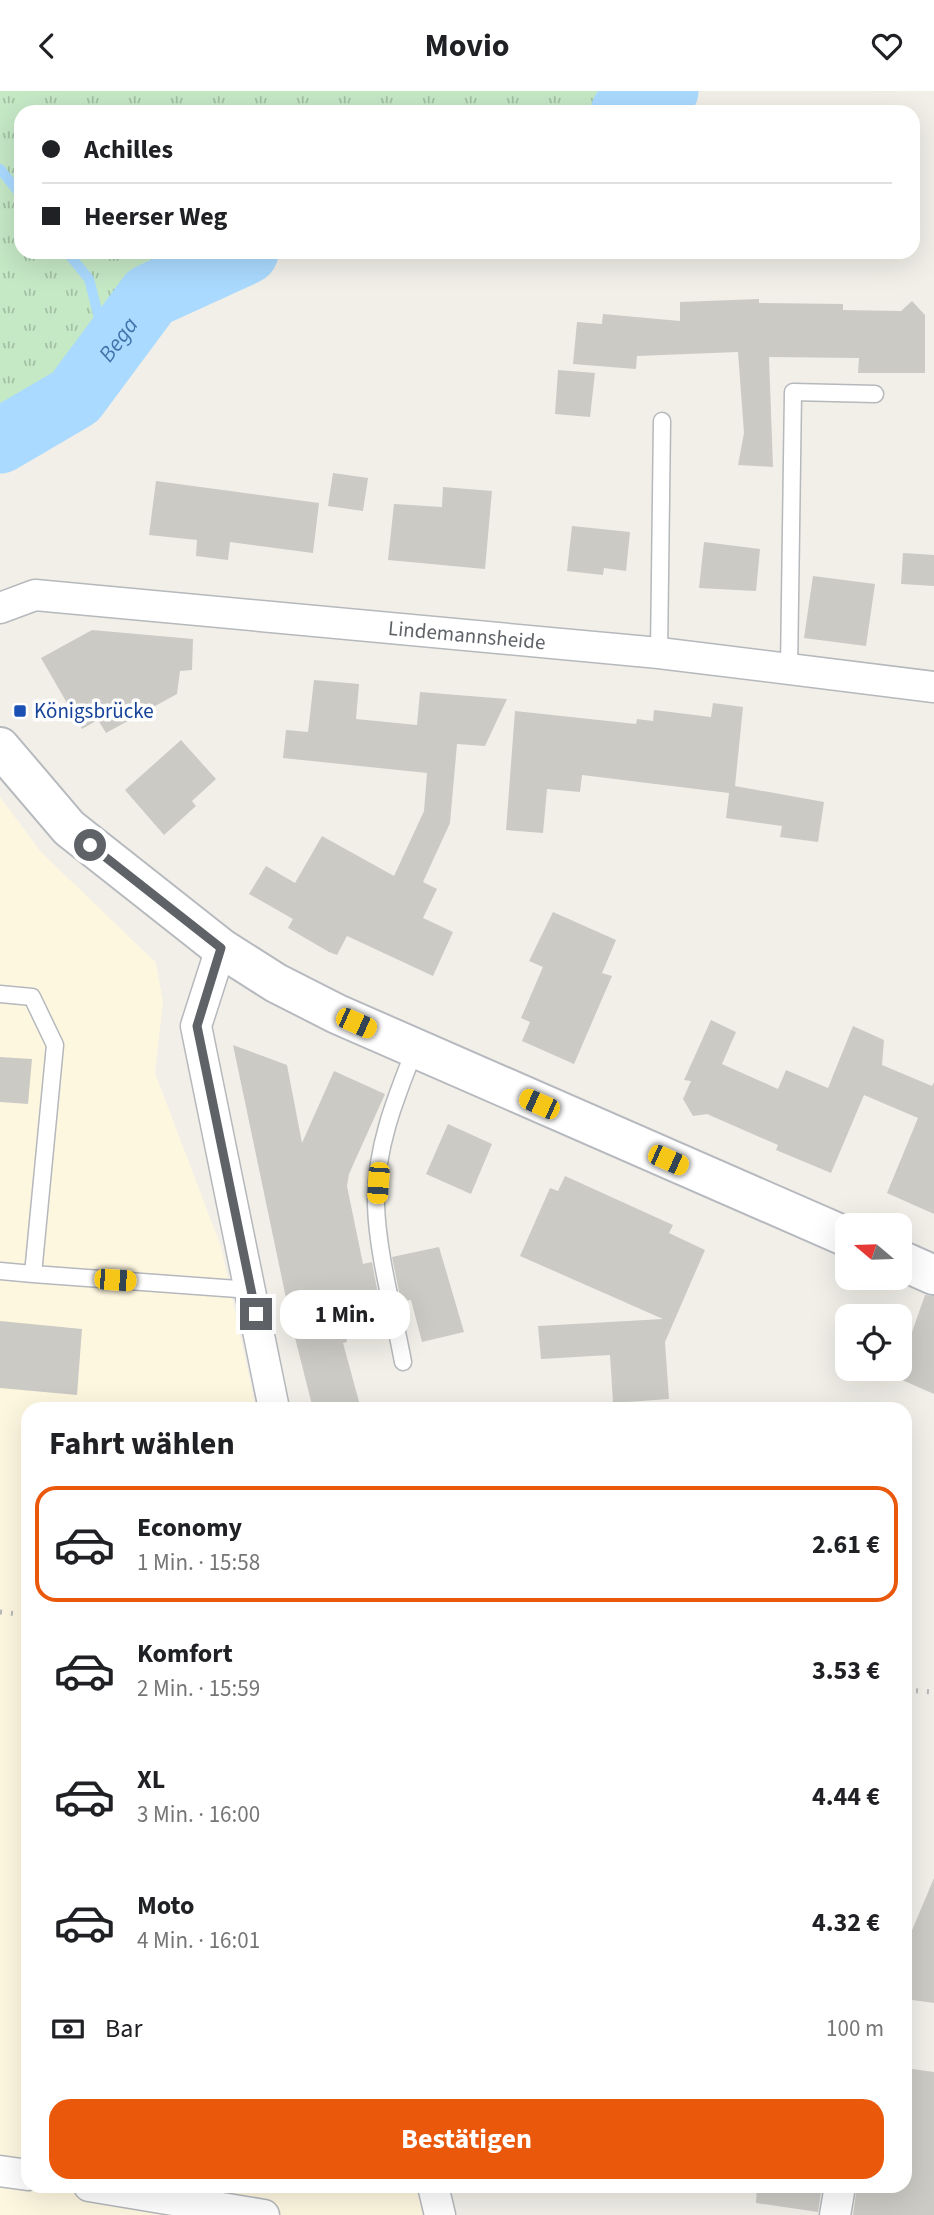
<!DOCTYPE html>
<html lang="de">
<meta charset="utf-8">
<style>
body{margin:0;font-family:"Source Sans 3",sans-serif;background:#f6f6f6;color:#202124;height:100vh;display:flex;flex-direction:column;font-size:26px;white-space:nowrap}
*{box-sizing:border-box;margin:0}
p{font-size:23px;color:#757577}
.icon{flex:none;width:38px;height:38px;fill:none;stroke:currentColor;stroke-width:2;stroke-linecap:round;stroke-linejoin:round}
.map{position:relative;flex:1;overflow:hidden}
.side{position:absolute;left:21px;top:1311px;width:891px;height:791px;display:flex;flex-direction:column;background:#fff;border-radius:21px;box-shadow:0 7px 28px #0002}
.side>*{flex:none}
.hud{position:absolute;left:14px;top:14px;width:906px;height:154px;border-radius:21px;box-shadow:0 7px 28px #0002;display:grid;align-content:center;height:154px;padding:0 28px;background:#fff}
.needle{width:46px;rotate:289deg}
.fabs{position:absolute;left:835px;top:1122px;display:grid;gap:14px}
.fabs a{display:grid;place-items:center;width:77px;height:77px;border-radius:14px;background:#fff;box-shadow:0 7px 28px #0002;font-size:35px}
.end{position:absolute;width:32px;height:32px;margin:-16px;border:9px solid #5f6368;background:#fff;box-shadow:0 0 0 4px #fff}
.from{border-radius:50%}
.bubble{position:absolute;height:49px;border-radius:21px;background:#fff;box-shadow:0 7px 28px #0002;font-size:23px;font-weight:700;line-height:49px;text-align:center}
.car{position:absolute;width:21px;height:42px;margin:-21px -10px;border-radius:9px;box-shadow:0 0 5px 2px #0007;background:linear-gradient(#f5c518 24%,#345 0 40%,#f5c518 0 76%,#345 0 86%,#f5c518 0)}
.hud b{display:flex;align-items:center;gap:24px;height:66px;font-size:26px}
.hud b+b{border-top:2px solid #e0e0e0}
.hud i{width:18px;height:18px;background:#202124}
ul{padding:0;list-style:none}
li{display:flex;align-items:center;gap:21px;height:116px;margin:0 14px 10px;padding:0 14px;border:4px solid transparent;border-radius:21px}
li div{flex:1}
li b{display:block;font-size:26px}
li em{font-style:normal;font-weight:700}
li.on{border-color:#ea580c}
li>.icon{width:63px;height:63px;stroke-width:1.5}
h2{padding:0 28px;font-size:32px;line-height:84px}
.pay{display:flex;align-items:center;gap:18px;height:77px;padding:0 28px;font-size:26px}
.pay p{margin-inline-start:auto}
.cta{display:flex;gap:14px;margin-top:auto;padding:14px 28px}
.cta a{flex:1;height:80px;border-radius:21px;background:#ea580c;color:#fff;font-size:28px;font-weight:700;line-height:80px;text-align:center}
header{display:flex;justify-content:space-between;align-items:center;height:91px;padding:0 28px;background:#fff;font-size:32px;font-weight:700}
.map>svg:first-child{display:block}
.commercial{fill:#fef7e0}
.grass{fill:url(#grass-tufts)}
.lines{fill:none;stroke-linecap:round;stroke-linejoin:round}
.stream{stroke:#aadaff;stroke-width:10}
.river{stroke:#aadaff;stroke-width:65}
.building{fill:#cccac5}
.lane-casing{stroke:#b5b8bc;stroke-width:19}
.street-casing{stroke:#b5b8bc;stroke-width:33}
.secondary-casing{stroke:#b6babf;stroke-width:42}
.lane{stroke:#fff;stroke-width:16}
.street{stroke:#fff;stroke-width:30}
.secondary{stroke:#fff;stroke-width:38}
.rail{stroke:#b6b7b8;stroke-width:5;stroke-dasharray:2 9;stroke-linecap:butt}
.route{stroke:#5f6368;stroke-width:9}
.transit-dot{fill:#1a4fb4;stroke:#fff;stroke-width:2.5}
.labels{text-anchor:middle;dominant-baseline:central;stroke-width:7;stroke-linejoin:round;paint-order:stroke}
.street-label{font-size:21px;fill:#5f6368;stroke:#fff}
.transit-label{font-size:21px;fill:#164399;stroke:#fff;text-anchor:start}
.water-label{font-size:23px;font-style:italic;fill:#4174aa;stroke:#fff}
</style>
<header><svg class="icon" aria-label="back" viewBox="0 0 24 24"><path d="M15 5l-7 7 7 7"/></svg>Movio<svg class="icon" aria-label="heart" viewBox="0 0 24 24"><path d="M12 20l-8-8c-3-5 5-10 8-4 3-6 11-1 8 4z"/></svg></header>
<div class="map">
<svg width="934" height="2124" viewBox="0 0 934 2124">
<defs>
<pattern id="grass-tufts" width="24" height="20" patternUnits="userSpaceOnUse" patternTransform="scale(1.75)"><rect width="24" height="20" fill="#c5e8c5"/><path d="M3 7l-1-3M5 7V3M7 7l1-3M15 17l-1-3M17 17v-4M19 17l1-3" fill="none" stroke="#a3c0a4"/></pattern>
</defs>
<rect width="100%" height="100%" fill="#f1efe8"/>
<path class="commercial" d="M0 706 41 761 156 872 163 911 155 982 221 1156 256 1318H28V2095H419L425 2124H0Z"/>
<path class="grass" d="M0 0H623L582 21H21V161H205L137 192 56 296 0 331Z"/>
<g class="lines">
<path class="stream" d="M0 78 21 104
M67 161 89 188 108 262"/>
<g class="river">
<path d="M623 21 666 0"/>
<path id="s1" d="M0 350 75 306 150 205 246 161"/>
</g>
</g>
<path class="building" d="M759 208V212L843 213V219L901 220 912 210 925 224V282H858L859 267 769 266 773 376 738 374 744 342 738 261 637 265 636 278 573 273 577 231 602 233 603 223 680 230V211Z
M558 279 595 282 590 326 555 323Z
M333 382 368 387 363 420 328 415Z
M156 390 319 412 313 462 230 451 228 469 196 465 197 449 149 444Z
M443 396 492 400 485 478 388 469 394 413 442 416Z
M572 435 630 441 626 480 604 477 603 484 567 480Z
M704 451 760 458 756 500 699 497Z
M903 462 934 464V495L901 493Z
M813 485 875 493 866 555 804 547Z
M92 539 193 548 192 579 180 580 177 603 106 642 98 629 82 638 41 567Z
M314 589 359 593 356 628 417 634 420 601 507 608 485 655 457 653 450 732 423 791 437 798 423 827 453 841 433 885 347 845 337 864 329 861 288 837 293 828 249 803 266 775 295 792 322 745 394 785 424 720 427 682 283 667 286 639 308 641Z
M713 612 743 616 735 695 824 711 818 751 780 746 782 735 726 727 729 702 582 684 580 701 547 698 543 742 506 739 515 620 636 633 637 628 653 630 654 619 711 626Z
M181 649 216 688 192 710 196 715 164 744 125 699Z
M553 821 616 849 602 882 612 885 574 973 522 950 530 931 521 927 543 876 529 870Z
M711 929 736 941 722 973 778 998 786 979 828 997 853 935 884 949 882 974 932 995 934 991V1123L887 1102 918 1027 864 1004 831 1082 776 1059 778 1054 707 1023 693 1025 683 1008 691 990 684 989Z
M233 954 287 974 302 1052 334 980 385 1003 349 1083 347 1095 363 1173 372 1171 380 1214 342 1222 347 1251 343 1252 361 1318H313L291 1231Z
M0 966 32 968 28 1013 0 1011Z
M448 1033 492 1053 471 1103 426 1083Z
M565 1085 673 1134 669 1142 705 1159 665 1251 669 1308 613 1312 610 1264 541 1268 538 1235 663 1228 520 1165 550 1097 558 1100Z
M439 1156 464 1241 422 1251 411 1209 401 1210 392 1166Z
M925 1204 934 1205V1303L893 1285 896 1278H900V1239L911 1244Z
M0 1230 82 1238 77 1304 0 1297Z
M934 1787V1912L905 1908V1856Z
M905 1977 934 1981V2124H853L857 2095H905Z
M757 2095H822L818 2121 756 2112Z"/>
<g class="lines">
<g class="lane-casing">
<path id="lane" d="M659 562 662 330
M789 578 793 301 875 303
M0 903 32 906 55 954 33 1183 251 1199
M0 1180 33 1183
M403 1271C394 1222 377 1161 376 1113 375 1058 395 1008 415 958"/>
</g>
<g class="street-casing">
<g id="street">
<path id="s2" d="M0 517 35 504 659 562 934 596"/>
<path d="M221 857 196 935 274 1318"/>
<path d="M0 2080 28 2084"/>
<path d="M89 2095 264 2124"/>
<path d="M433 2095 440 2124"/>
<path d="M835 2124 840 2095"/>
</g>
</g>
<g class="secondary-casing">
<path id="secondary" d="M0 656 69 737 221 857 276 892 337 923 847 1146
M900 1169 934 1184"/>
</g>
<use href="#lane" class="lane"/>
<use href="#street" class="street"/>
<use href="#secondary" class="secondary"/>
<path class="rail" d="M0 1521 28 1524
M905 1599 934 1601"/>
</g>
<g class="lines">
<path class="route" d="M90 754 221 857 197 935 256 1223"/>
</g>
<rect class="transit-dot" x="13" y="613" width="14" height="14" rx="3.5"/>
<g class="labels">
<g class="street-label">
<text stroke="none"><textPath href="#s2" startOffset="471">Lindemannsheide</textPath></text>
</g>
<g class="transit-label">
<text x="34" y="620">Königsbrücke</text>
</g>
<g class="water-label">
<text stroke="none"><textPath href="#s1" startOffset="159">Bega</textPath></text>
</g>
</g>
</svg>
<div class="fabs">
<a><svg class="needle" viewBox="-14 -14 28 28"><path d="M0-13l5 13h-10z" fill="#e53935"/><path d="M0 13l5-13h-10z" fill="#757577"/></svg></a>
<a><svg class="icon" aria-label="locate" viewBox="0 0 24 24"><circle cx="12" cy="12" r="6"/><path d="M12 2v4M12 18v4M2 12h4M18 12h4"/></svg></a>
</div>
<i class="end from" style="left:90px;top:754px"></i>
<i class="end" style="left:256px;top:1223px"></i>
<div class="bubble" style="left:280px;top:1199px;width:130px">1 Min.</div>
<i class="car" style="left:356px;top:932px;rotate:114deg"></i>
<i class="car" style="left:539px;top:1013px;rotate:294deg"></i>
<i class="car" style="left:668px;top:1069px;rotate:114deg"></i>
<i class="car" style="left:378px;top:1092px;rotate:184deg"></i>
<i class="car" style="left:115px;top:1189px;rotate:94deg"></i>
<div class="hud">
<b><i class="from"></i>Achilles</b>
<b><i></i>Heerser Weg</b>
</div>
<section class="side">
<h2>Fahrt wählen</h2>
<ul>
<li class="on"><svg class="icon" aria-label="car" viewBox="0 0 24 24"><path d="M5 17H2v-5l4-1 3-4h7l3 4 3 1v5h-3M9 17h6M6 11h13"/><circle cx="7" cy="17" r="2"/><circle cx="17" cy="17" r="2"/></svg><div><b>Economy</b><p>1 Min. · 15:58</p></div><em>2.61 €</em></li>
<li><svg class="icon" aria-label="car" viewBox="0 0 24 24"><path d="M5 17H2v-5l4-1 3-4h7l3 4 3 1v5h-3M9 17h6M6 11h13"/><circle cx="7" cy="17" r="2"/><circle cx="17" cy="17" r="2"/></svg><div><b>Komfort</b><p>2 Min. · 15:59</p></div><em>3.53 €</em></li>
<li><svg class="icon" aria-label="car" viewBox="0 0 24 24"><path d="M5 17H2v-5l4-1 3-4h7l3 4 3 1v5h-3M9 17h6M6 11h13"/><circle cx="7" cy="17" r="2"/><circle cx="17" cy="17" r="2"/></svg><div><b>XL</b><p>3 Min. · 16:00</p></div><em>4.44 €</em></li>
<li><svg class="icon" aria-label="car" viewBox="0 0 24 24"><path d="M5 17H2v-5l4-1 3-4h7l3 4 3 1v5h-3M9 17h6M6 11h13"/><circle cx="7" cy="17" r="2"/><circle cx="17" cy="17" r="2"/></svg><div><b>Moto</b><p>4 Min. · 16:01</p></div><em>4.32 €</em></li>
</ul>
<div class="pay"><svg class="icon" aria-label="cash" viewBox="0 0 24 24"><path d="M3 7h18v10H3z"/><circle cx="12" cy="12" r="2"/></svg>Bar<p>100 m</p></div>
<div class="cta"><a>Bestätigen</a></div>
</section>
</div>
